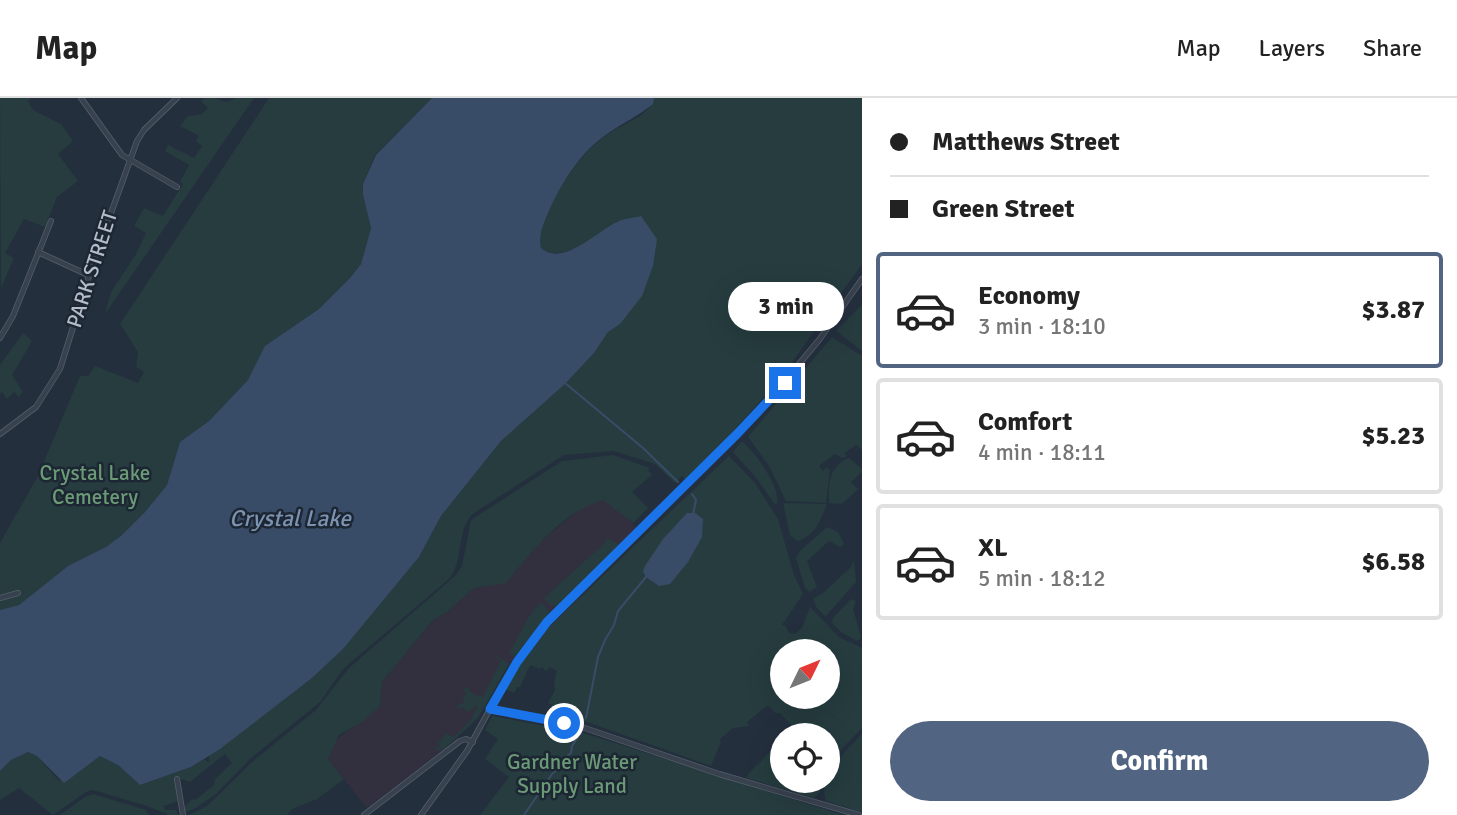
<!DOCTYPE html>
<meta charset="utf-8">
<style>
body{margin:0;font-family:Signika,sans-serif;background:#f2f2f2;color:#222;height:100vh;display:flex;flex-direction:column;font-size:26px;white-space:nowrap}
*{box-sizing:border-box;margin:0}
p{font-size:23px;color:#767676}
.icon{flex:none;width:38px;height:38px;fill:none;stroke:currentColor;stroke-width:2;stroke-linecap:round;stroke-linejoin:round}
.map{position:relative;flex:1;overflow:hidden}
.sheet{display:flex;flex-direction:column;background:#fff;width:595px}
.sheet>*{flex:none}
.hud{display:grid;align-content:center;height:154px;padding:0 28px;background:#fff}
.needle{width:46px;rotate:47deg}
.controls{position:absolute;left:770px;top:541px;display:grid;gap:14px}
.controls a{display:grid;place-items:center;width:70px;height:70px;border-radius:50%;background:#fff;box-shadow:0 7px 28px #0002;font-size:35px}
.end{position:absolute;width:32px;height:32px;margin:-16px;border:9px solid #1a73e8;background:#fff;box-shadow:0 0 0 4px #fff}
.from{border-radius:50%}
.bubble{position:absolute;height:49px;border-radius:24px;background:#fff;box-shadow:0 7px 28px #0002;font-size:23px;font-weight:700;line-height:49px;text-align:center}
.hud b{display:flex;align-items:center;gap:24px;height:66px;font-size:26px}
.hud b+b{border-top:2px solid #e0e0e0}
.hud i{width:18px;height:18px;background:#222}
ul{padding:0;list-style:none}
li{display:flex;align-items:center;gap:21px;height:116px;margin:0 14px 10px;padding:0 14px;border:4px solid #e0e0e0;border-radius:7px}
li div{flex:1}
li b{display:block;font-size:26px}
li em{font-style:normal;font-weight:700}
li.selected{border-color:#516482}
li>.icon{width:63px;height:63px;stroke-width:1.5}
.cta{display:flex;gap:14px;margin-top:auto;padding:14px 28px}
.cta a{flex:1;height:80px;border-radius:42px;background:#516482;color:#fff;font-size:28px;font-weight:700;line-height:80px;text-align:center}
header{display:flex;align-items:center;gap:42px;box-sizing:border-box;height:98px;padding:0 35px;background:#fff;border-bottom:2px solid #e0e0e0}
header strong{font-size:33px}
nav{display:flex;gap:38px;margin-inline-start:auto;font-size:24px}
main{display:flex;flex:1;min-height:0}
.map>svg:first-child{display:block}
.medical{fill:#32303f}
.green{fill:#263c3f;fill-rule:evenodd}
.water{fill:#394c67}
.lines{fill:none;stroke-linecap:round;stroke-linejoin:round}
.stream{stroke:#394c67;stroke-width:2}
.minor-casing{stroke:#565f6c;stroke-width:6}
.minor{stroke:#38414e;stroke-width:4.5}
.route{stroke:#1a73e8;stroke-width:9}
.labels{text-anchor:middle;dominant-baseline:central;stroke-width:5;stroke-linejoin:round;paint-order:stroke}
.street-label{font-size:21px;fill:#b4bcc9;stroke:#1d2633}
.park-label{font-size:21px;fill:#6b9a76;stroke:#1d2633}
.water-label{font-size:23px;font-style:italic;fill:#7c92b1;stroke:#1d2633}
</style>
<header>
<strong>Map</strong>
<nav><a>Map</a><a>Layers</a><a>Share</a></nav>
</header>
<main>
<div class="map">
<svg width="862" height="717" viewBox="0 0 862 717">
<rect width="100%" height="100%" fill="#242f3e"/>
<path class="medical" d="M603 402 618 412 637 430 544 523 509 566 474 624 443 652 367 710 328 661 335 643 380 608 382 584 432 523 447 514 474 490 506 484 537 447 571 418 589 406Z"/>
<path class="green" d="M0 0H31L28 3 33 12 61 26 73 43 58 56 78 83 57 99 45 129 24 121 5 155 14 160 1 190Z
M205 0H215L227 4 236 0H254L105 216 111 194 136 156 146 135 134 128 144 110 163 118 183 86 180 84 189 67 165 53 168 47 194 60 202 48 196 43 199 38 180 28 188 18 202 16 208 10 201 3Z
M269 0H432L375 57 363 86V97L371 130 361 166 350 180 319 211 266 248 248 282 209 323 180 344 167 387 145 414 122 437 106 449 68 468 19 507 0 512V445L38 378 80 278H88L95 268 138 285 144 274 136 269 138 254 120 226Z
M654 0H862V166L781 280 719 349 685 382 682 378 675 385 655 366 614 353 564 357 474 415C456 430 464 461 450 480L343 571 320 604 250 661 216 696 194 711 185 714V708L192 701 195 702 214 687 215 681 232 665 225 656 190 684 174 679 179 703 163 708 165 712H176L178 717H169L147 708 93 692 86 694 53 717 19 690 0 702V673L11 662 28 654 37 658 59 683 100 658 118 667 140 687 191 669 204 661 209 664V657L312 580 343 551 419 459 441 418 501 343 565 286 594 255 608 234 620 226 653 134 646 128 618 123C601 136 560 167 541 150 535 114 579 55 608 36 622 26 650 18 654 0Z
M862 207V253L836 233Z
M23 235 32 243 12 277 23 294 19 299 14 294 7 301 2 294 0 296V267Z
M832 239 862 258V352L856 347 844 355 847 358 842 360 835 356 819 368 823 373 827 369 830 372 826 405 786 403 769 368 748 339Z
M742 343C756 355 780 388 777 406L774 405 757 381 733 354Z
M613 357 650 370 648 372 652 377 632 394 648 410 633 425 603 402C562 414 532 453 506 485L474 490 447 514 432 523 382 584 380 608 362 624 339 637 328 661 344 681 317 701 292 711 287 717H189L207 708 253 663 316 612 349 570 455 478 462 468 471 422 562 363Z
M729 358 755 385 778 421 794 477 803 496 782 527 786 528 789 535 795 536 802 530 810 509 839 539 862 550V630L838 655 828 670V637H790L795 631 780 615H776L768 607 747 624 749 628 733 630 719 642 721 644 711 668 576 620 551 615 553 607 548 605 555 592 554 584 557 573 550 569 546 573 542 569 540 571 530 567 520 589H517L514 595 505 591 520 567 550 528ZM782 553H828V598H782Z
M849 360 862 371V374L851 384 858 391 842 406 829 405C828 386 829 368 849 360Z
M783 405 826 406V409C820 423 814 439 797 443L790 437Z
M827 429 838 434 844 446 840 449 829 443 807 463 817 489 810 494 805 490 796 460 800 453Z
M606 440 617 445 618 448 559 506 552 508 544 500 606 444Z
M854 462 856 484 826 518C820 515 813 506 814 500L823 495 851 469Z
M851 501 856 503 853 511 861 539 857 543 841 534 832 525 833 520Z
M539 506H543L550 515 514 559 509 556 528 520Z
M490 553 509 566 478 620 446 649 439 653 434 648 441 650 438 645 447 635 452 639 455 638 472 620 478 606 468 614 462 609 459 611 455 608 465 604 463 600 467 595 463 592 469 588V593L478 599 479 597 483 599 501 563Z
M492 618 583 635 843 717H480L509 679 485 661 498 641 485 632Z
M862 636V714L826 703C817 679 847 652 862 636Z
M782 642V682L823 683 819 696 814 700 747 680 748 676Z
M93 696 146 712 149 717H60L85 699Z"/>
<path class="water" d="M432 0H654L653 6C638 18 623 25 607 36 581 54 564 81 551 108 545 122 538 135 541 150 563 170 599 131 619 123 626 120 634 120 641 118L657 141 653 168 642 198 620 226 608 234 594 255 565 286 501 343 441 418 419 459 343 551 312 580 220 651 191 669 140 687 118 667 100 658 64 685 37 658 28 654 11 662 0 673V512L19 507 68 468 106 449 122 437 145 414 167 387 180 344 209 323 248 282 265 248 319 211 350 180 361 166 371 130 363 97V86L376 57Z
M687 415H695L703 421 702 439 688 464 670 486 659 488 646 479 643 473 645 468 663 441Z"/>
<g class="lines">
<path class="stream" d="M565 285 643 350 678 384
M692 396 696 402 693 416
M586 620 598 559 605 542 614 527 618 513 646 479
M524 717 552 676 563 666 564 660 571 655 572 648 581 634"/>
<g class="minor-casing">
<path id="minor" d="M81 0 122 57 177 89
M38 154 88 177
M0 240 13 218 51 123
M0 336 36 309 60 271 93 165 137 43 144 32 177 0
M0 500 18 495
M490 611 579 628 719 676 859 717
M177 681 183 717
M364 717 460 643 466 641 473 644
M421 717 467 653 508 578 539 533 764 308 819 242 862 181"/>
</g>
<use href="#minor" class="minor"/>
</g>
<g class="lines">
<path class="route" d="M564 625 490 611 517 564 547 524 738 335 785 285"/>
</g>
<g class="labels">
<g class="street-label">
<text transform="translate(92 171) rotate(-72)">PARK STREET</text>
</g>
<g class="park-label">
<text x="95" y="375">Crystal Lake<tspan x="95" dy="24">Cemetery</tspan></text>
<text x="572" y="664">Gardner Water<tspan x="572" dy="24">Supply Land</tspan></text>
</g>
<g class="water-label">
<text x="290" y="420">Crystal Lake</text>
</g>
</g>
</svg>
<div class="controls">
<a><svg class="needle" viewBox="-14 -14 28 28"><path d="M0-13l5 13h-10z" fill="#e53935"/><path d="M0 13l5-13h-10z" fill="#767676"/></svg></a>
<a><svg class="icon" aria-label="locate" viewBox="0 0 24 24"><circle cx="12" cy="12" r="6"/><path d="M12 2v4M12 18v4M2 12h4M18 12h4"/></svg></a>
</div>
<i class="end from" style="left:564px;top:625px"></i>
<i class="end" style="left:785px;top:285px"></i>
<div class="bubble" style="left:728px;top:184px;width:116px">3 min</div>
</div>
<section class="sheet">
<div class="hud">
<b><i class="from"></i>Matthews Street</b>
<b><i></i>Green Street</b>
</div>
<ul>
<li class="selected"><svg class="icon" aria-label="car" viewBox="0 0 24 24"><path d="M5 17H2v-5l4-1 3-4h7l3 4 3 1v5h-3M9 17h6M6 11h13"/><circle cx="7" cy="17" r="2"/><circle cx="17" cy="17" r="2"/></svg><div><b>Economy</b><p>3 min · 18:10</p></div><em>$3.87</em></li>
<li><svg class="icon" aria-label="car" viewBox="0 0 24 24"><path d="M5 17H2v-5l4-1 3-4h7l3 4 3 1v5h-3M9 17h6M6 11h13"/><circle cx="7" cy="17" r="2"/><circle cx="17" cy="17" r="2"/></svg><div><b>Comfort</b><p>4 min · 18:11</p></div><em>$5.23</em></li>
<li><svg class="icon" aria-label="car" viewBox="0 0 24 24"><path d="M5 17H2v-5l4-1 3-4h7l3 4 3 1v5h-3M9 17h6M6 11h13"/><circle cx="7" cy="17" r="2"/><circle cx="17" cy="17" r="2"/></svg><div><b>XL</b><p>5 min · 18:12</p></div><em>$6.58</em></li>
</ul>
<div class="cta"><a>Confirm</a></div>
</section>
</main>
